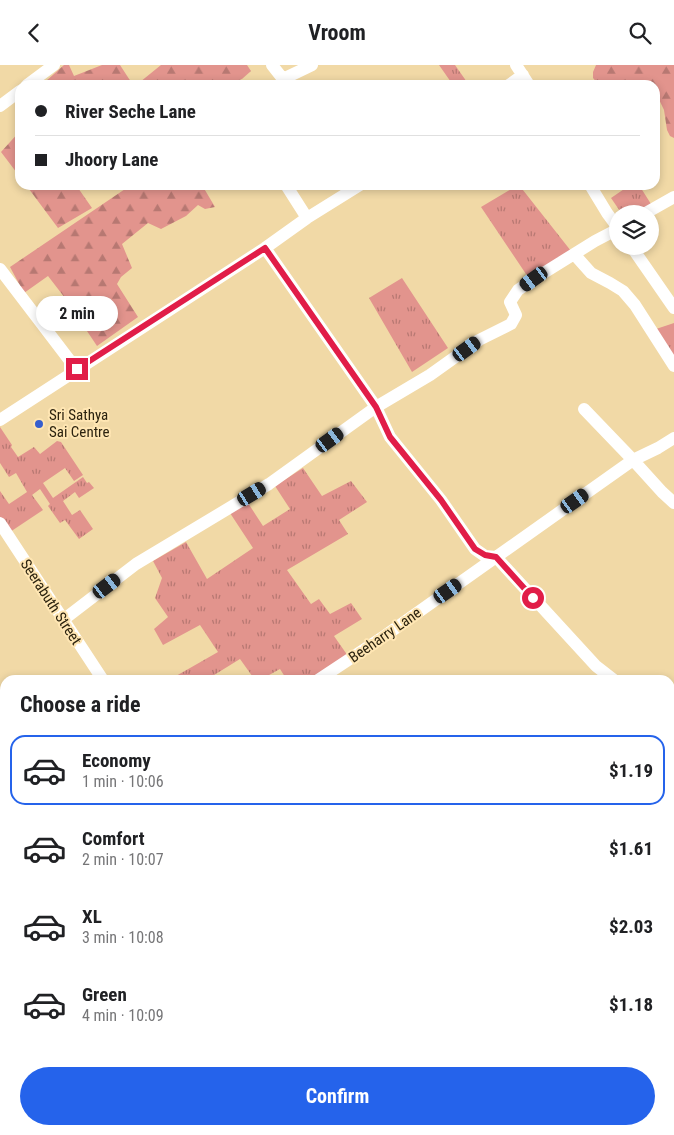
<!DOCTYPE html>
<meta charset="utf-8">
<style>
body{margin:0;font-family:"Roboto Condensed",sans-serif;background:#f6f6f6;color:#202124;height:100vh;display:flex;flex-direction:column;font-size:19px;white-space:nowrap}
*{box-sizing:border-box;margin:0}
p{font-size:16px;color:#757577}
.icon{flex:none;width:28px;height:28px;fill:none;stroke:currentColor;stroke-width:2;stroke-linecap:round;stroke-linejoin:round}
.map{position:relative;flex:1;overflow:hidden}
.details{position:absolute;left:0px;top:610px;width:675px;height:460px;display:flex;flex-direction:column;background:#fff;border-radius:15px 15px 0 0;box-shadow:0 2px 8px #0003}
.details>*{flex:none}
.hud{position:absolute;left:15px;top:15px;width:645px;height:110px;border-radius:15px;box-shadow:0 2px 8px #0003;display:grid;align-content:center;height:110px;padding:0 20px;background:#fff}
.buttons{position:absolute;left:609px;top:140px;display:grid;gap:10px}
.buttons a{display:grid;place-items:center;width:50px;height:50px;border-radius:50%;background:#fff;box-shadow:0 2px 8px #0003;font-size:25px}
.end{position:absolute;width:22px;height:22px;margin:-11px;border:6px solid #e11d48;background:#fff;box-shadow:0 0 0 2px #fff}
.from{border-radius:50%}
.bubble{position:absolute;height:35px;border-radius:18px;background:#fff;box-shadow:0 2px 8px #0003;font-size:16px;font-weight:700;line-height:35px;text-align:center}
.car{position:absolute;width:15px;height:30px;margin:-15px -8px;border-radius:6px;box-shadow:0 0 4px 1px #0007;background:linear-gradient(#222 24%,#8ab4d8 0 40%,#222 0 76%,#8ab4d8 0 86%,#222 0)}
.hud b{display:flex;align-items:center;gap:18px;height:48px;font-size:19px}
.hud b+b{border-top:1px solid #e0e0e0}
.hud i{width:12px;height:12px;background:#202124}
ul{padding:0;list-style:none}
li{display:flex;align-items:center;gap:15px;height:70px;margin:0 10px 8px;padding:0 10px;border:2px solid transparent;border-radius:15px}
li div{flex:1}
li b{display:block;font-size:19px}
li em{font-style:normal;font-weight:700}
li.current{border-color:#2563eb}
li>.icon{width:45px;height:45px;stroke-width:1.5}
h2{padding:0 20px;font-size:22px;line-height:60px}
.primary-button{display:flex;gap:10px;margin-top:auto;padding:10px 20px}
.primary-button a{flex:1;height:58px;border-radius:30px;background:#2563eb;color:#fff;font-size:20px;font-weight:700;line-height:58px;text-align:center}
header{display:flex;justify-content:space-between;align-items:center;height:65px;padding:0 20px;background:#fff;font-size:22px;font-weight:700}
.map>svg:first-child{display:block}
.grass{fill:url(#grass-tufts)}
.forest{fill:url(#forest-firs)}
.lines{fill:none;stroke-linecap:round;stroke-linejoin:round}
.minor{stroke:#fff;stroke-width:12}
.major{stroke:#d5a6d7;stroke-width:16}
.tram{stroke:#978661;stroke-width:1}
.route{stroke:#e11d48;stroke-width:6}
.poi-dot{fill:#365ece;stroke:#ffe6b3;stroke-width:2}
.labels{text-anchor:middle;dominant-baseline:central;stroke-width:4;stroke-linejoin:round;paint-order:stroke}
.poi-label{font-size:15px;fill:#2c230f;stroke:#ffe6b3;text-anchor:start}
.street-label{font-size:15px;fill:#2c230f;stroke:#ffe6b3}
</style>
<header><svg class="icon" aria-label="back" viewBox="0 0 24 24"><path d="M15 5l-7 7 7 7"/></svg>Vroom<svg class="icon" aria-label="search" viewBox="0 0 24 24"><circle cx="10" cy="10" r="6"/><path d="M15 15l6 6"/></svg></header>
<div class="map">
<svg width="674" height="1070" viewBox="0 0 674 1070">
<defs>
<pattern id="grass-tufts" width="24" height="20" patternUnits="userSpaceOnUse" patternTransform="scale(1.25)"><rect width="24" height="20" fill="#e2948d"/><path d="M3 7l-1-3M5 7V3M7 7l1-3M15 17l-1-3M17 17v-4M19 17l1-3" fill="none" stroke="#b77872"/></pattern>
<pattern id="forest-firs" width="22" height="20" patternUnits="userSpaceOnUse" patternTransform="scale(1.25)"><rect width="22" height="20" fill="#e2948d"/><path d="M5 1l3.5 6h-7zM16 11l3.5 6h-7z" fill="#b77872"/></pattern>
</defs>
<rect width="100%" height="100%" fill="#f1d9a6"/>
<path class="grass" d="M439 0H455L469 20H453Z
M518 120H519L571 186 528 212 481 142Z
M630 120H639L651 139 634 149H622L611 133Z
M402 213 448 283 412 307 369 233Z
M674 258V294L656 264Z
M0 362 12 380 11 382 18 392 34 382 40 389 57 376 61 377 83 410 74 416 65 403 43 418 53 433 83 412 87 418 89 417 94 423 79 433 75 427 63 436 72 450 80 445 93 464 79 474 65 455 60 458 48 441 50 439 40 424 32 430 43 445 10 467 0 452V426L9 439 27 427 16 408 9 412 0 398Z
M303 403 322 431 351 416 367 437 339 455 348 469 287 505 311 539 319 534 330 549 351 538 362 554 334 571 348 591 310 615H287L280 604 260 615H255L240 594 206 615H169L218 587 200 560 163 580 154 564 168 552 155 533 162 513 153 496 186 477 207 514 253 483 230 448 248 438 263 461 290 444 275 421Z"/>
<path class="forest" d="M64 0H69L74 11 102 0H120L133 20H48L45 17Z
M161 0H247L251 6 242 14 225 20H142L140 17Z
M596 0H674V73L670 71 667 65 664 45 655 26V20H599L593 13V7Z
M20 66V112L1 87Z
M26 120H76L92 143 58 163Z
M131 120H202L215 142 205 144 198 140 186 151 161 164 148 158 122 179 132 203 121 212 117 219 138 252 97 281 65 233 48 211 24 228 10 202Z"/>
<g class="lines">
<path class="minor" d="M272 0 283 14 285 20
M516 0 529 20
M283 14 312 0
M27 20 54 0
M509 20 523 10
M0 41 20 26
M286 120 307 153
M590 120 607 148 618 163
M644 149 674 132
M631 181 674 243
M265 183 376 342 390 372 441 435 475 484 485 491 496 492 596 601 614 615
M574 189 591 208 610 218 623 226 635 240 674 301
M0 204 77 305
M584 344 633 395 662 427 674 438
M0 355 265 183 307 153 360 120
M0 458 103 615
M63 555 136 499 269 419 376 342 430 310 479 275 511 259 516 250 510 237 518 225 534 214 595 176 618 164
M318 615 386 570 633 395 658 383 674 373
M670 672 674 676
M0 686 5 682
M0 718 5 717
M0 739 5 737
M670 756 674 750
M670 798 674 799
M670 824 674 826
M670 847 674 853
M0 862 5 869
M664 1065 667 1070
M104 1070 112 1065"/>
<path class="major" d="M0 899 5 896
M498 1065 501 1070"/>
<path class="tram" d="M0 732 5 731
M670 808 674 809"/>
</g>
<g class="lines">
<path class="route" d="M77 304 265 183 376 342 390 372 441 435 475 484 485 490 496 492 533 533"/>
</g>
<circle class="poi-dot" cx="39" cy="359" r="5"/>
<g class="labels">
<g class="poi-label">
<text x="49" y="350">Sri Sathya<tspan x="49" dy="17">Sai Centre</tspan></text>
</g>
<g class="street-label">
<text transform="translate(51 537) rotate(57)">Seerabuth Street</text>
<text transform="translate(385 570) rotate(-35)">Beeharry Lane</text>
</g>
</g>
</svg>
<div class="buttons">
<a><svg class="icon" aria-label="layers" viewBox="0 0 24 24"><path d="M12 4l9 5-9 5-9-5zM3 14l9 5 9-5"/></svg></a>
</div>
<i class="end from" style="left:533px;top:533px"></i>
<i class="end" style="left:77px;top:304px"></i>
<div class="bubble" style="left:36px;top:231px;width:82px">2 min</div>
<i class="car" style="left:534px;top:214px;rotate:234deg"></i>
<i class="car" style="left:467px;top:284px;rotate:54deg"></i>
<i class="car" style="left:330px;top:375px;rotate:54deg"></i>
<i class="car" style="left:252px;top:429px;rotate:59deg"></i>
<i class="car" style="left:575px;top:436px;rotate:55deg"></i>
<i class="car" style="left:107px;top:521px;rotate:53deg"></i>
<i class="car" style="left:448px;top:526px;rotate:55deg"></i>
<div class="hud">
<b><i class="from"></i>River Seche Lane</b>
<b><i></i>Jhoory Lane</b>
</div>
<section class="details">
<h2>Choose a ride</h2>
<ul>
<li class="current"><svg class="icon" aria-label="car" viewBox="0 0 24 24"><path d="M5 17H2v-5l4-1 3-4h7l3 4 3 1v5h-3M9 17h6M6 11h13"/><circle cx="7" cy="17" r="2"/><circle cx="17" cy="17" r="2"/></svg><div><b>Economy</b><p>1 min · 10:06</p></div><em>$1.19</em></li>
<li><svg class="icon" aria-label="car" viewBox="0 0 24 24"><path d="M5 17H2v-5l4-1 3-4h7l3 4 3 1v5h-3M9 17h6M6 11h13"/><circle cx="7" cy="17" r="2"/><circle cx="17" cy="17" r="2"/></svg><div><b>Comfort</b><p>2 min · 10:07</p></div><em>$1.61</em></li>
<li><svg class="icon" aria-label="car" viewBox="0 0 24 24"><path d="M5 17H2v-5l4-1 3-4h7l3 4 3 1v5h-3M9 17h6M6 11h13"/><circle cx="7" cy="17" r="2"/><circle cx="17" cy="17" r="2"/></svg><div><b>XL</b><p>3 min · 10:08</p></div><em>$2.03</em></li>
<li><svg class="icon" aria-label="car" viewBox="0 0 24 24"><path d="M5 17H2v-5l4-1 3-4h7l3 4 3 1v5h-3M9 17h6M6 11h13"/><circle cx="7" cy="17" r="2"/><circle cx="17" cy="17" r="2"/></svg><div><b>Green</b><p>4 min · 10:09</p></div><em>$1.18</em></li>
</ul>
<div class="primary-button"><a>Confirm</a></div>
</section>
</div>
